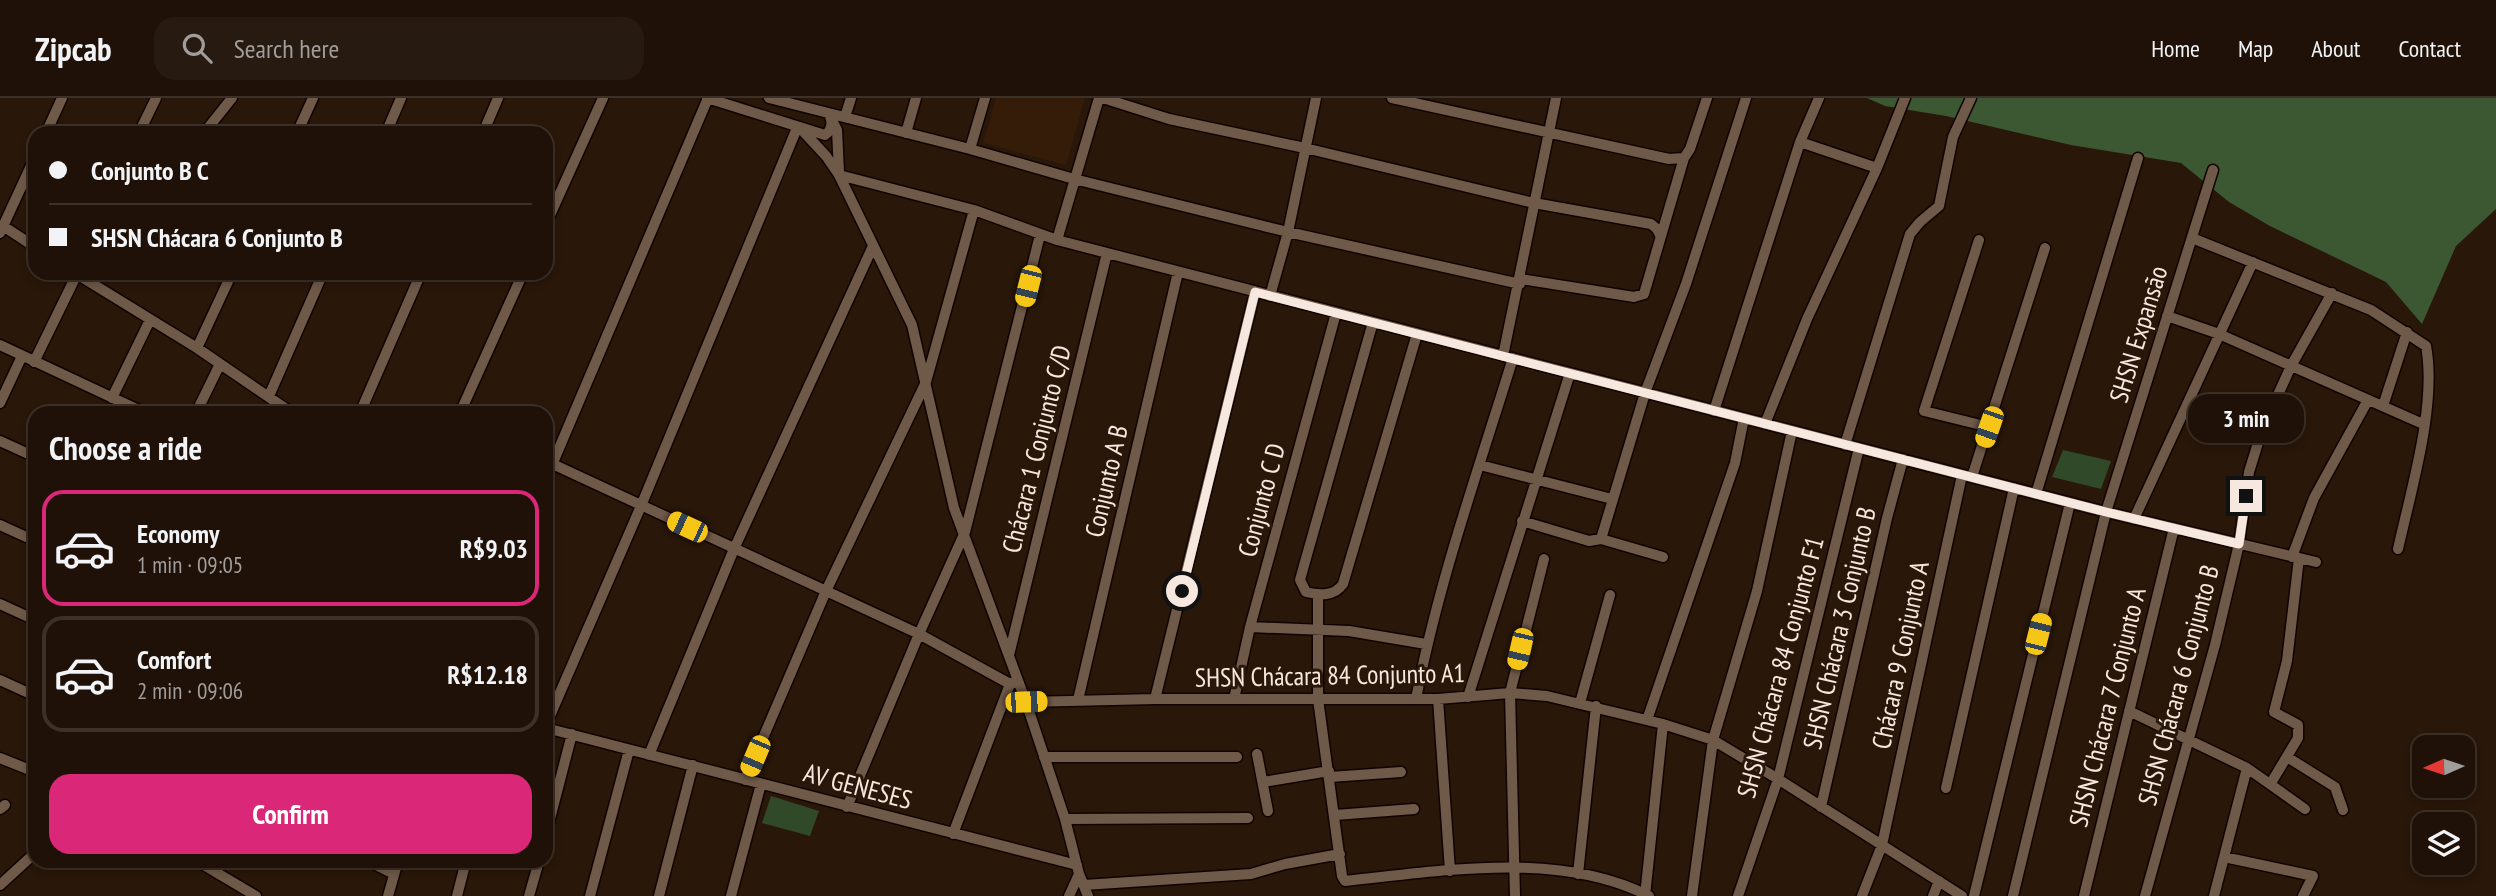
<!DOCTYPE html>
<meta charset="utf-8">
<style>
body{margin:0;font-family:"PT Sans Narrow",sans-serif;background:#271a11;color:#f1f3f6;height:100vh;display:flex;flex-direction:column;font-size:26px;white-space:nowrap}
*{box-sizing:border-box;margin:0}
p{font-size:23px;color:#a19d9b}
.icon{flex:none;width:38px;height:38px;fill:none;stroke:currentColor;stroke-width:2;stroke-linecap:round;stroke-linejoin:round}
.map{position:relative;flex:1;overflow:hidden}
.sheet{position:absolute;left:28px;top:308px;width:525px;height:462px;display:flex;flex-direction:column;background:#1f1107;border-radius:21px;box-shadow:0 4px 10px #0003,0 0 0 2px #3c3128}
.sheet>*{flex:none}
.guide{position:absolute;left:28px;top:28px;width:525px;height:154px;border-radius:21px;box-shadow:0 4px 10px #0003,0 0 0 2px #3c3128;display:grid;align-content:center;height:154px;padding:0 21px;background:#1f1107}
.needle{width:46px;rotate:267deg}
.fabs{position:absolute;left:2412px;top:637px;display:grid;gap:14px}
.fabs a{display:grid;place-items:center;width:63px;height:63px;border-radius:14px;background:#1f1107;box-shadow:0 4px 10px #0003,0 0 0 2px #3c3128;font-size:35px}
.end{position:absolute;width:32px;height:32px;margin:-16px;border:9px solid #f6e8df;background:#111;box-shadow:0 0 0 4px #111}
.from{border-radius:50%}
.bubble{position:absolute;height:49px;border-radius:21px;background:#1f1107;box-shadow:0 4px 10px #0003,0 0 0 2px #3c3128;font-size:23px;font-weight:800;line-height:49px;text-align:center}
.car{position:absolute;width:21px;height:42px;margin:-21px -10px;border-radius:9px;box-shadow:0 0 5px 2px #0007;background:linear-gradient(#f5c518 24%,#345 0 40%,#f5c518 0 76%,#345 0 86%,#f5c518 0)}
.guide b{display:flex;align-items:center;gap:24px;height:66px;font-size:26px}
.guide b+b{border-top:2px solid #3c3128}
.guide i{width:18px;height:18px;background:#f1f3f6}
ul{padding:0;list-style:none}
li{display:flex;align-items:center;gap:21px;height:116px;margin:0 14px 10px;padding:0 7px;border:4px solid #3c3128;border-radius:21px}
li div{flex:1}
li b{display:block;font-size:26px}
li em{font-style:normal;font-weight:800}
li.active{border-color:#db2777}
li>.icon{width:63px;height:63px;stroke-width:1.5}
h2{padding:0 21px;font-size:32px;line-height:84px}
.button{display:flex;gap:14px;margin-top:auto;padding:14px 21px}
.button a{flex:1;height:80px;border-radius:21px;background:#db2777;color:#fff;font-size:28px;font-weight:800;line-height:80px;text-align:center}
header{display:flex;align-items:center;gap:42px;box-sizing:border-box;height:98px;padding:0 35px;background:#1f1107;border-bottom:2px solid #3c3128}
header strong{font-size:33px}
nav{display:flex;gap:38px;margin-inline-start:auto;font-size:24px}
.search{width:490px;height:63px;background:#271a11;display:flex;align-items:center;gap:18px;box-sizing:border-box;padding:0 24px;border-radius:21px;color:#a19d9b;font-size:26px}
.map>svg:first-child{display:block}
.built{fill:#341c09}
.green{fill:#304929}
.forest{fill:#3b5833}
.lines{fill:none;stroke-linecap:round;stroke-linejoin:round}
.minor-casing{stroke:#110300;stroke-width:13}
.minor{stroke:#6f5949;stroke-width:10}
.route{stroke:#f6e8df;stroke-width:9}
.labels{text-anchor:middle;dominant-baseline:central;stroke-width:6;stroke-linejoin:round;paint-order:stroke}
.street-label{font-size:26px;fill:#f6e8df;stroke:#291709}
</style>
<header>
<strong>Zipcab</strong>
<div class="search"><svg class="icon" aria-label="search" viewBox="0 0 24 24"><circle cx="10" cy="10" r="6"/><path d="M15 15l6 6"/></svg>Search here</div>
<nav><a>Home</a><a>Map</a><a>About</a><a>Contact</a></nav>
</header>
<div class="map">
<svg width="2496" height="798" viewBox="0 0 2496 798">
<rect width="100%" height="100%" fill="#291709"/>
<path class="built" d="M996 0H1085L1066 67 983 45Z"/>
<path class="green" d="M2063 352 2111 363 2101 391 2052 379Z
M771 698 819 713 810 738 762 725Z"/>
<path class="forest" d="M1867 0H2496V111L2456 148 2422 226 2386 184 2270 128 2229 104 2181 65 2071 47 1946 18 1885 8Z"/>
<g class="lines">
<g class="minor-casing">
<path id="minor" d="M707 0 825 37C832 32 833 24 829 16
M769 0 970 51 1074 81 1288 134 1520 186
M1103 0 1169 21 1305 50 1534 105 1651 126 1657 131 1660 137
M1392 0 1669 61 1684 60
M845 19 851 0
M832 22 837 32 839 74
M801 31 826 58 839 77 912 227 954 410 1026 604 1065 721 1079 776 1088 798
M46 35 62 0
M139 35 156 0
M204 35 232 0
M297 35 313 0
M386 35 401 0
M483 35 498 0
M906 35 916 0
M1800 44 1877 70
M970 51 985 0
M839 77 974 112 1057 142 2106 414 2316 464
M546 126 603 0
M3 128 35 149
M0 135 35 59
M2192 140 2371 212 2426 248C2437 307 2411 392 2398 451
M1057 142 1099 0
M1979 142 1924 313 1989 329
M75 175 197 250 292 315
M1521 181 1634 199 1644 196 1684 60 1690 51 1707 0
M1270 198 1288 134 1316 0
M2167 218 2219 236 2423 326
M1373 224 1303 471 1300 482 1306 494C1319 497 1334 499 1343 486L1417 236
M0 247 145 315
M197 250 232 175
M1503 258 1556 0
M34 264 77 176
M269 298 323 175
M112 300 150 222
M0 305 22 258
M2383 308 2407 234
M1714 313 1800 44 1819 0
M196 315 220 266
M360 315 421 175
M460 315 523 175
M1765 326 1807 221 1877 70 1905 0
M0 343 35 359
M1845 347 1910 136 1920 124 1939 108 1953 39 1971 0
M546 363 919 536 1010 586
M1480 367 1612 401
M1972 379 2045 150
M546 381 708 0
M2036 396 2138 60
M2134 421 2253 164
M1522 423 1589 443 1601 441 1645 295 1686 186 1746 0
M0 427 35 443
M1601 441 1663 459
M2292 459 2314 400 2368 302
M1318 496V601L1342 778 1345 783C1442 773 1559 752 1649 798
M0 506 35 522
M1250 529 1349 533 1426 546
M1009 557 1107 155
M0 582 35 598
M1468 599 1570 275
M1155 601 1255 194
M1234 601 1250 529 1336 215
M1416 601C1438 485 1478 373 1513 260
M1438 601 1450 773
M1078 602 1178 174
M1026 604 1155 601H1438L1510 595 1547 598 1663 626 1713 642 1778 681 1962 798
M1580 605 1610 497
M2129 613 2247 670 2305 711
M1647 622 1735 365 1744 320
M546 627 641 408 797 30
M546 630 1077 767
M1257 656 1268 713
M649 657 734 451 873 148
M1044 659H1237
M2287 659 2335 689 2343 712
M0 660 35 674
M1330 679 1401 674
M745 682 826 493 926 284 974 112
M1263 684 1329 673
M2271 685 2298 640V627L2274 614 2287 563 2299 460
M1946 690 2014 390
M847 709 919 536 965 434 1040 137
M1821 709 1887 420 1903 361
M0 711 5 707
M1335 717 1414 711
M1065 721 1248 720
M546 736 572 636
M953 736 1010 586 1014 584
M2224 759 2313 778 2303 798
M197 763 256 798
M368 763 394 776
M1578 776 1596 608
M0 787 35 755
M1084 787 1251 776 1285 766 1340 756
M388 798 398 763
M457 798 466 763
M529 798 539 763
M590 798 629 652
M659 798 693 667
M731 798 761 686
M1069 798 1079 776
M1515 798 1510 595 1544 461
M1645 798 1663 626
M1692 798 1713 642 1757 493 1792 333
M1738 798 1778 681 1859 350
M1862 798 1882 747 1962 377
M1933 798 1939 783
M1974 798 2070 405
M2013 798 2106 414 2213 72
M2084 798 2174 430
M2145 798 2215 547 2239 446 2249 374 2262 332 2291 268 2332 195
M2214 798 2247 670"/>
</g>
<use href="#minor" class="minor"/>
</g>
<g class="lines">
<path class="route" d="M1182 493 1255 194 2106 414 2239 446 2246 398"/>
</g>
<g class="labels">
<g class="street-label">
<text transform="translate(2138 236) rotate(-73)">SHSN Expansão</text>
<text transform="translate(1036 351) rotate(-76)">Chácara 1 Conjunto C/D</text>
<text transform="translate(1106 383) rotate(-77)">Conjunto A B</text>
<text transform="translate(1261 402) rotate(-75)">Conjunto C D</text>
<text transform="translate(1839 530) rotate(-77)">SHSN Chácara 3 Conjunto B</text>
<text transform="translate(1900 557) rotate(-78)">Chácara 9 Conjunto A</text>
<text transform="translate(1780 569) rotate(-75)">SHSN Chácara 84 Conjunto F1</text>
<text transform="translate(1330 577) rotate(-1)">SHSN Chácara 84 Conjunto A1</text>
<text transform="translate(2178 587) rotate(-75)">SHSN Chácara 6 Conjunto B</text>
<text transform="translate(2107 609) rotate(-76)">SHSN Chácara 7 Conjunto A</text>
<text transform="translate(858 688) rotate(15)">AV GENESES</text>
</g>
</g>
</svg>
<div class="fabs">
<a><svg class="needle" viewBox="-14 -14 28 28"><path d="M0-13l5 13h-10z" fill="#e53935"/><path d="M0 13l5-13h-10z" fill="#a19d9b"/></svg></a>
<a><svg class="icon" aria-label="layers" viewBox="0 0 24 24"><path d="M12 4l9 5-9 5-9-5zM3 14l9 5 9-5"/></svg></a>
</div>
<i class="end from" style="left:1182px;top:493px"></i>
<i class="end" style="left:2246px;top:398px"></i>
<div class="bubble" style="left:2188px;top:296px;width:116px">3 min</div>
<i class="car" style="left:1028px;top:188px;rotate:194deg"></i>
<i class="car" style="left:1989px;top:329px;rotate:199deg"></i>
<i class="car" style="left:687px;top:429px;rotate:295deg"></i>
<i class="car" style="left:2038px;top:536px;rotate:14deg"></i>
<i class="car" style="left:1520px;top:551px;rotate:193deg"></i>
<i class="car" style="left:1026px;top:604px;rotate:88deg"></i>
<i class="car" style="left:755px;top:658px;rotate:203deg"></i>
<div class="guide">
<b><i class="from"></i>Conjunto B C</b>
<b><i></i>SHSN Chácara 6 Conjunto B</b>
</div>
<section class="sheet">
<h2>Choose a ride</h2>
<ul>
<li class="active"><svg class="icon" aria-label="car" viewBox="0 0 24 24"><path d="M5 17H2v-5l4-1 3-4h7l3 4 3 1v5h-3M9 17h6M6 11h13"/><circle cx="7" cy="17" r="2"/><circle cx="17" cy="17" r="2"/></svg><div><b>Economy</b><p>1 min · 09:05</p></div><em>R$9.03</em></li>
<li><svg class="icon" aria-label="car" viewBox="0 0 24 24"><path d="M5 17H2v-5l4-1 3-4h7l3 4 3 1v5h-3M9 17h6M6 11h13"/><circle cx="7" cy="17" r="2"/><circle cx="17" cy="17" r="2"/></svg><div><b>Comfort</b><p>2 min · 09:06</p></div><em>R$12.18</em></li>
</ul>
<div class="button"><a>Confirm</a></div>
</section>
</div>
